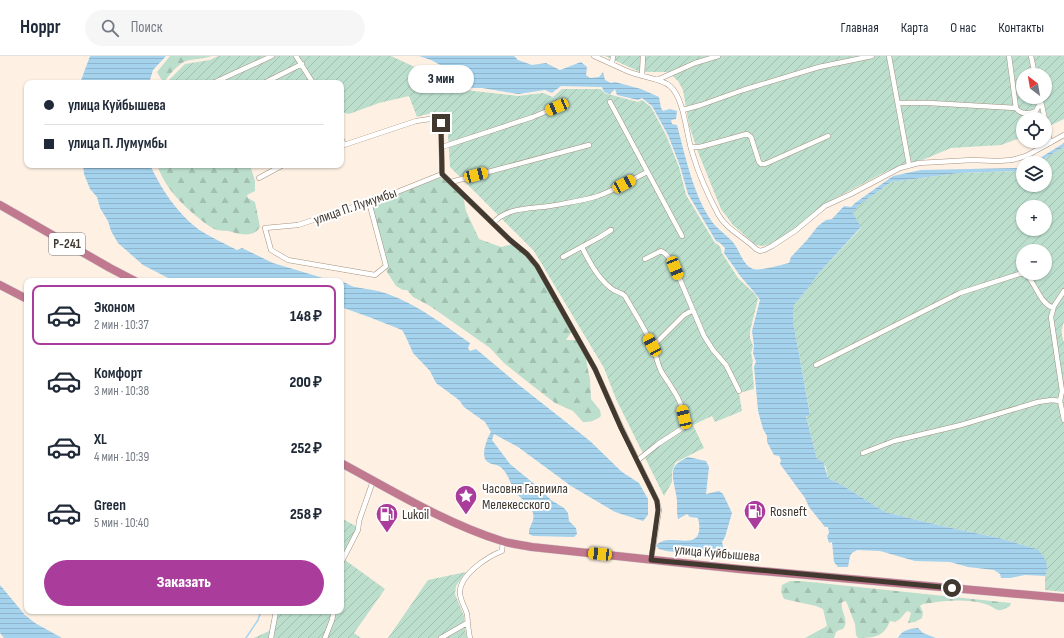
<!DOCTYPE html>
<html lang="ru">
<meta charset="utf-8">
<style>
body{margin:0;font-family:"Sofia Sans Condensed",sans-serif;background:#f6f6f7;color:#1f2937;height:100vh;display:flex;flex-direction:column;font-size:15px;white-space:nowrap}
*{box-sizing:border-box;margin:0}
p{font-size:13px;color:#747a83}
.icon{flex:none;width:22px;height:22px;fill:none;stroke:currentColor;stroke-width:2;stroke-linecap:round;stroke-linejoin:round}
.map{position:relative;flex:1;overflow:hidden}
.details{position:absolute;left:24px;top:222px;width:320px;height:336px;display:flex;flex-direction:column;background:#fff;border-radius:8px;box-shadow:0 1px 3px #0004}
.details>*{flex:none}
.hud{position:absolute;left:24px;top:24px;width:320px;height:88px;border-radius:8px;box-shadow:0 1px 3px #0004;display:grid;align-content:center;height:88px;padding:0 20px;background:#fff}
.needle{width:26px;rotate:329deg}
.controls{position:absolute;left:1016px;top:12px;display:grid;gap:8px}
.controls a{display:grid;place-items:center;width:36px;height:36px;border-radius:50%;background:#fff;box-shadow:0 1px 3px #0004;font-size:20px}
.end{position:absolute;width:18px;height:18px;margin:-9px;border:5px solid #413930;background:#fff;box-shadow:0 0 0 2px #fff}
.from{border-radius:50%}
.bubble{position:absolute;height:28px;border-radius:14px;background:#fff;box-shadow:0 1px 3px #0004;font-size:13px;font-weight:800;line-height:28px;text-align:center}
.car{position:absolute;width:12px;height:24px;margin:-12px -6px;border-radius:5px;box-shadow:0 0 3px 1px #0007;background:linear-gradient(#f5c518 24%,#345 0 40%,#f5c518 0 76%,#345 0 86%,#f5c518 0)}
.hud b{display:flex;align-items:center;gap:14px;height:38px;font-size:15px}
.hud b+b{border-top:1px solid #e0e1e3}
.hud i{width:10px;height:10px;background:#1f2937}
ul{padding:7px 0 0;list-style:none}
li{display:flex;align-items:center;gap:12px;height:60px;margin:0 8px 6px;padding:0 12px;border:2px solid transparent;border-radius:8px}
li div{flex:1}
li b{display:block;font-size:15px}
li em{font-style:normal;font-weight:800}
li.on{border-color:#aa3d9c}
li>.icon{width:36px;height:36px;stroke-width:1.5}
.primary-button{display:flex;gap:8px;margin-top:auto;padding:8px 20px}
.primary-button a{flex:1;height:46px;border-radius:24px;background:#aa3d9c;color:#fff;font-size:16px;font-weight:800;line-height:46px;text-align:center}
header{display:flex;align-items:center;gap:24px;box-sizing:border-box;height:56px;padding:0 20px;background:#fff;border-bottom:1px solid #e0e1e3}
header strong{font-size:19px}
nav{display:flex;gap:22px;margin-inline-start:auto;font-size:14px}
.search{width:280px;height:36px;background:#f6f6f7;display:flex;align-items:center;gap:10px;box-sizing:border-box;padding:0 14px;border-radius:22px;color:#747a83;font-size:15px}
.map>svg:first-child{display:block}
.forest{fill:url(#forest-firs)}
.garden{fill:url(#garden-furrows);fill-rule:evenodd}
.water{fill:url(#water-rules)}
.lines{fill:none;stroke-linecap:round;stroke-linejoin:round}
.stream{stroke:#a5d2ed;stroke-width:1.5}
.street-casing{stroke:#a7937f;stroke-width:5.5}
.highway-casing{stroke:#d9d7d6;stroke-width:9}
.street{stroke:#fff;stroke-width:4.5}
.highway{stroke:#c1798f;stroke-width:8}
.route{stroke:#413930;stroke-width:5}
.labels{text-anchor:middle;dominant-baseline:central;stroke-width:4;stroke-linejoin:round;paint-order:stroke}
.shield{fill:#fff;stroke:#7a746e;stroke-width:1}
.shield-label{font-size:13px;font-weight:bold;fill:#413930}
.street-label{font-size:14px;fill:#413930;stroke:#fff}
.poi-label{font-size:14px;fill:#413930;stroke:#fff;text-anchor:start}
</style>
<header>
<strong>Hoppr</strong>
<div class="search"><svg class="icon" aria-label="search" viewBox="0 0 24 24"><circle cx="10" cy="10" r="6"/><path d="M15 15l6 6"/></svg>Поиск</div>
<nav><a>Главная</a><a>Карта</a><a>О нас</a><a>Контакты</a></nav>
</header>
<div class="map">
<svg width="1064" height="582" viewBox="0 0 1064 582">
<defs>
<pattern id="forest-firs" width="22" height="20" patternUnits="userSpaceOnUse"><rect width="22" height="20" fill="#bbdecd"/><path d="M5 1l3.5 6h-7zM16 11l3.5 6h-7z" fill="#a2bfb0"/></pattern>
<pattern id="garden-furrows" width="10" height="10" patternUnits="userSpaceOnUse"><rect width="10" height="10" fill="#bbdecd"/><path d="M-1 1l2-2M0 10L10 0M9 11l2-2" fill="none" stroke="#a2bfb0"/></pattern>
<pattern id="water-rules" width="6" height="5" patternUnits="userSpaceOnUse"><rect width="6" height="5" fill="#a5d2ed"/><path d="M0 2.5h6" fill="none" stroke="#8fb5cc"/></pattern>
</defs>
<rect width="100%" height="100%" fill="#fef1e4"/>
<path class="forest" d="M170 0H212C203 3 194 3 186 5 179 7 169 19 165 25L161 23 157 16Z
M157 109H250L255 125V135L247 139 248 142 255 146 260 171C254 181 242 179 232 176 227 174 222 175 217 174 211 172 206 168 201 164 182 149 165 132 157 109Z
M438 122 445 123 463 140 466 155 479 183 501 191 513 188 526 199 536 211 572 275 566 284H577L586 301 587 309 590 323 591 343 600 354 601 360C595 365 590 366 583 366L573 355 555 347 529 327 504 307 490 292 430 250 413 241 407 234H403L396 230 387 216 371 148Z
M790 525H801L1011 547 1010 550C995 559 997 551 985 548 965 542 943 545 923 548L920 550 923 556 922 562 915 566 908 567 911 557 908 555 906 556 900 563 895 566 890 565C884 581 874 582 858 582L856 579 855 568 846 545 842 546C840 556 850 564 843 573L839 574 836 576 834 582H805L827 570 823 553 816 550 784 543 781 536 782 529Z"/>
<path class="garden" d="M218 0H391L465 34 518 40 543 37 553 41 562 33H601L604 37 638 46 642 44 651 51 666 79 679 111 686 139 715 187C720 189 721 192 722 197L738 222 755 238 758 243 750 275V282L753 290 751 297 753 305 752 309 754 333 739 337 742 355 715 366 712 360 693 369 704 392 676 406 673 412 672 417V426L664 440 616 343 604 312 534 195 450 111 447 63C435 55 431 57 417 61L409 40 379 47 349 58 341 56V27H166L185 8 210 4Z
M605 0H1064V63L1045 72V63H1023V81L1001 89 951 92 920 105 887 115 834 143 777 186 763 190 756 189 733 169 721 153 698 96 689 69 683 34 678 25 668 16H640ZM1023 19H1045V41H1023Z
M1064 91V266C1061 273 1061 279 1064 286V536L1045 534V520L1047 515 1037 493 999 482 942 470 885 456 842 429 828 422 826 411 817 403 806 359 810 358 793 265 794 249 798 244 809 231 818 218 861 172 853 157 859 149 891 126 959 117 1020 115 1023 114V129H1045V107H1037ZM1023 151H1045V173H1023ZM1023 195H1045V217H1023Z
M341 462 361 473 345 504 385 533 354 577 361 582H254L269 575 274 555H341Z
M466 516 456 530 455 538 464 560 465 573 467 582H388L428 524Z"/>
<path class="water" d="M90 0H166L153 14 149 27H80Z
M419 0H514L518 4 532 9 546 7 560 14 581 6 587 11 586 19 590 22 599 21 603 16 605 24 611 27 615 26 641 33 659 41 661 52 663 55 670 53 677 55 676 63 671 64 672 68 677 69C685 99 694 142 713 167 719 175 729 180 735 189 740 196 743 209 753 213 760 215 781 209 789 207L791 201 807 184 818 170 826 164 832 163 844 150 851 151 855 147 893 120 921 114 1018 112 1023 110V114L1020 115 959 117 891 126 859 149 853 157 861 171 818 218 809 231 794 249 793 265 810 359 806 360 817 403 823 406 828 422 842 429 885 456 942 470 999 482 1037 493C1045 501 1050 510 1045 520L1025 519 1010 522H1001L1000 518 994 514 968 511 950 506 915 505 880 495 857 494 852 497 850 500 848 511H838L834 506 832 486 829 487 827 480 829 477 828 471H825L809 451 805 442 780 408 781 404 779 400 774 399 767 386V380L763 373 758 355 754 310 756 306 753 297 754 290 752 275 760 244 755 237 741 221 724 197 725 192 720 187 716 185 688 138 680 110 668 79 652 50 642 42 638 44 617 39 615 33 610 38 604 36 602 31 561 30 552 37 545 34 518 38 482 32H459L455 17 431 4Z
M1064 87V91L1037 107H1032Z
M83 109H150C162 134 176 156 198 173 210 181 224 187 237 194L242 192 273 207 333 225H174L143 209 118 187 111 175 108 165 100 152 97 141 90 133 84 118Z
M341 226C347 226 349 230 355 231 366 233 377 234 388 238 418 249 444 269 470 287L468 292 470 295 476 293 519 329 590 385 622 416 639 427 648 443V459L643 465 615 456 571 430 518 391 494 378 492 384 510 408 538 431 551 444 564 452 568 457 569 465 576 472 577 478 574 481 533 480 529 478C528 470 537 464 532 455 528 446 519 442 514 434 510 426 507 415 499 410 494 408 488 408 485 403 482 396 487 382 491 376L485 366 464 351 459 344 436 327 430 315 413 297 405 279 402 274 369 261 341 251Z
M688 401 706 405 709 411 706 438 719 435 723 438 732 457 725 481 722 486 723 490 721 499 716 501 666 495 659 493 656 490C667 473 707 502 698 462L690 461 687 458 678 463C676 455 678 446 676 438 675 430 670 418 675 410 678 406 684 403 688 401Z
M0 529 25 559 35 567 62 582H4L0 577Z
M918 572 923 577 936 582H898C902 574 909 573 918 572Z"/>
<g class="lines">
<path class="stream" d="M246 582 258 564 261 555"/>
<g class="street-casing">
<path id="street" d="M296 0 313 27
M594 0C605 5 616 10 627 15 640 21 661 22 670 30 685 43 686 80 693 99 699 119 708 139 718 158 726 173 744 181 756 193L760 195 764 194 772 190 795 175 825 150 851 138 900 112 919 107 972 104 998 105 1012 104 1026 100 1064 79
M889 0 909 109
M1009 0 1016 52
M1031 0 1035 19
M612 8 613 0
M642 20 643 0
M657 24 695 7 718 0
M213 27 272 0
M264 27 302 8
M1040 41 1045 63
M610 46 682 180
M898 47H929L1016 52C1021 59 1029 58 1036 55L1041 45
M683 54 701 49 743 34 819 11 872 0
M1045 64 1050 87
M341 82 344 89
M341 90 416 65 430 63 437 64 441 67 442 118
M442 91 533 61 566 47
M691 91H700L747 78 751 81 759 106 761 108H765L828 80
M259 122 283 109
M451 126 589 89
M369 146 386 210 375 219 288 204 271 194 265 172 298 169 387 140 442 118 510 184 527 198 537 210 595 313 621 371 657 445 659 454 651 504
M493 167C507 151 530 153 550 150 566 147 582 145 598 140 615 134 631 124 647 116
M582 191C589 206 598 223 612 233 616 236 621 236 625 240 634 256 645 272 652 289 656 297 657 307 661 315 671 332 687 349 684 371L658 388 638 404
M563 201 600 181 611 174
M645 203 661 195C668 198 672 206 675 212L704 280 713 294 726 309 739 335
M1064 235 1054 250 1051 261 1062 335 1060 345 1064 364
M653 290 684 259 693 254
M816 309 960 237 1019 218H1026C1036 228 1039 246 1053 252
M863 397 894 385 961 369 1038 346 1052 344 1060 345
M341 507 358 474 359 465 373 425
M271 582 276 555
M325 582 332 564 334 555
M441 582 467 567
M470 582C468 574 468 566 467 558 465 551 460 544 460 537 459 519 487 501 502 495L503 485"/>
</g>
<g class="highway-casing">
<path id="highway" d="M0 149 110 212 135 225
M0 229 27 243
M341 407C393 435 445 467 502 485 511 488 522 489 532 491L739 513 1064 542"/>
</g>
<use href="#street" class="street"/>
<use href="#highway" class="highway"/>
</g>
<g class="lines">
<path class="route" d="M441 67 442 118 510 184 527 198 537 210 595 313 621 372 657 445 658 454 651 504 952 532"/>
</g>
<defs>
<g id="sight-pin" transform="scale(1.15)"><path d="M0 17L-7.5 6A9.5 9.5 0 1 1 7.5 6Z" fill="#aa3d9c" stroke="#fff"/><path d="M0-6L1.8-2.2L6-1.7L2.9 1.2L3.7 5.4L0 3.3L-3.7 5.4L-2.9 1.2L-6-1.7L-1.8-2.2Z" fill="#fff"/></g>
<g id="fuel-pin" transform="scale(1.15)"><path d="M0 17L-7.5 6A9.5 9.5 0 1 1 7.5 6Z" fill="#aa3d9c" stroke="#fff"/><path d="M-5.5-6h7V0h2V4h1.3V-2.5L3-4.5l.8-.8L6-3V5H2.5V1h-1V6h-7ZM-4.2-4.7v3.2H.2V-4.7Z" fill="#fff"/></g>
</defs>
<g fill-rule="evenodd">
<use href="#sight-pin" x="466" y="440"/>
<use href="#fuel-pin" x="755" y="455"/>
<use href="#fuel-pin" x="387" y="458"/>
</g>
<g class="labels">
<rect class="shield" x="49" y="177" width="36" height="22" rx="3"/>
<g class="shield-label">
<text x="67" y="188">Р-241</text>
</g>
<g class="street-label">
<text transform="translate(355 150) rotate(-19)">улица П. Лумумбы</text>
<text transform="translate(717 497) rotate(5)">улица Куйбышева</text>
</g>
<g class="poi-label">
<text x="482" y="432">Часовня Гавриила<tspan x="482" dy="16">Мелекесского</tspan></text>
<text x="770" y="455">Rosneft</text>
<text x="402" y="458">Lukoil</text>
</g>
</g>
</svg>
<div class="controls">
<a><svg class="needle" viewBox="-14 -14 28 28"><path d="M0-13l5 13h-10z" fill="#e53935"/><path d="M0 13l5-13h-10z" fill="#747a83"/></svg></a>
<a><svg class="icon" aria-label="locate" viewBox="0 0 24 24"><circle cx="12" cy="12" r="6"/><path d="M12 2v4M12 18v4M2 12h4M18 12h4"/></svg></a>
<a><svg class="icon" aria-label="layers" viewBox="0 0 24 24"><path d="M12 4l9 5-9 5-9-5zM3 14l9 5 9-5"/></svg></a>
<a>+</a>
<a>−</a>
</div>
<i class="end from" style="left:952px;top:532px"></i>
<i class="end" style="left:441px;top:67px"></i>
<div class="bubble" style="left:408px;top:9px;width:66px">3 мин</div>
<i class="car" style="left:557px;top:51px;rotate:247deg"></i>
<i class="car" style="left:476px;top:119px;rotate:75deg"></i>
<i class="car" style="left:624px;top:128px;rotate:62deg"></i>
<i class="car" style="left:675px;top:212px;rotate:158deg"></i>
<i class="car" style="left:652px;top:289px;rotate:331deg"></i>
<i class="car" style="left:684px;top:361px;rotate:347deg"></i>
<i class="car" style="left:600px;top:498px;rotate:276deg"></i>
<div class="hud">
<b><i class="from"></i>улица Куйбышева</b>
<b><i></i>улица П. Лумумбы</b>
</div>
<section class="details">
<ul>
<li class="on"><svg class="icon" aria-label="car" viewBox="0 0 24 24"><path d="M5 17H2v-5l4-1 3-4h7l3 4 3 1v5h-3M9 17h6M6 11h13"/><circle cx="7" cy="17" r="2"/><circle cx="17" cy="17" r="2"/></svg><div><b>Эконом</b><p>2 мин · 10:37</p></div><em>148 ₽</em></li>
<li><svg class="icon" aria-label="car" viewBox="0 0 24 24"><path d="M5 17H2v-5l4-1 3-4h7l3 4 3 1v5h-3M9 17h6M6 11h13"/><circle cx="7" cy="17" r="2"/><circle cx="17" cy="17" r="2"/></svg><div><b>Комфорт</b><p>3 мин · 10:38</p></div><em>200 ₽</em></li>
<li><svg class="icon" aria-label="car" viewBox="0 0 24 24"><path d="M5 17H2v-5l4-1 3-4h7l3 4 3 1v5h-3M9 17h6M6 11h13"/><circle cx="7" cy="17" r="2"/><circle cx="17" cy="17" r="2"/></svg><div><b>XL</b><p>4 мин · 10:39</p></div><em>252 ₽</em></li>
<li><svg class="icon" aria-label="car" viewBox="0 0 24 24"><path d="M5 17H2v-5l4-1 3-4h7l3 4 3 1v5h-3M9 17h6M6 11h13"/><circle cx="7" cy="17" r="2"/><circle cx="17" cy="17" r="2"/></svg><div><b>Green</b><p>5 мин · 10:40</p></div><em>258 ₽</em></li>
</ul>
<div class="primary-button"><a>Заказать</a></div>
</section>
</div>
